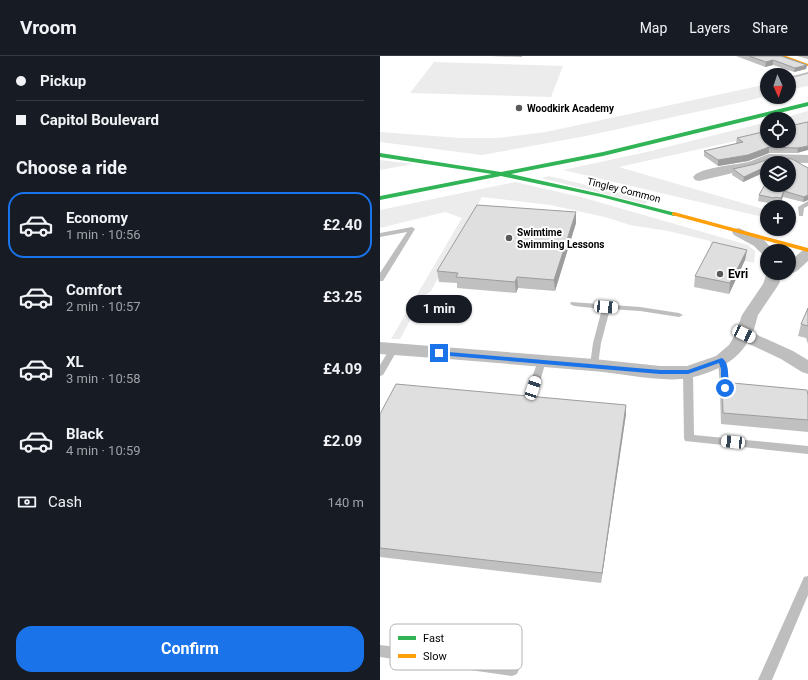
<!DOCTYPE html>
<meta charset="utf-8">
<style>
body{margin:0;font-family:Roboto,sans-serif;background:#20242c;color:#f1f3f6;height:100vh;display:flex;flex-direction:column;font-size:15px;white-space:nowrap}
*{box-sizing:border-box;margin:0}
p{font-size:13px;color:#9ea1a6}
.icon{flex:none;width:22px;height:22px;fill:none;stroke:currentColor;stroke-width:2;stroke-linecap:round;stroke-linejoin:round}
.map{position:relative;flex:1;overflow:hidden}
.panel{display:flex;flex-direction:column;background:#171b24;width:380px}
.panel>*{flex:none}
.banner{display:grid;align-content:center;height:88px;padding:0 16px;background:#171b24}
.needle{width:26px;rotate:177deg}
.buttons{position:absolute;left:380px;top:12px;display:grid;gap:8px}
.buttons a{display:grid;place-items:center;width:36px;height:36px;border-radius:50%;background:#171b24;box-shadow:0 1px 3px #0004;font-size:20px}
.end{position:absolute;width:18px;height:18px;margin:-9px;border:5px solid #1a73e8;background:#fff;box-shadow:0 0 0 2px #fff}
.from{border-radius:50%}
.bubble{position:absolute;height:28px;border-radius:14px;background:#171b24;box-shadow:0 1px 3px #0004;font-size:13px;font-weight:700;line-height:28px;text-align:center}
.car{position:absolute;width:12px;height:24px;margin:-12px -6px;border-radius:5px;box-shadow:0 0 3px 1px #0007;background:linear-gradient(#fff 24%,#345 0 40%,#fff 0 76%,#345 0 86%,#fff 0)}
.banner b{display:flex;align-items:center;gap:14px;height:38px;font-size:15px}
.banner b+b{border-top:1px solid #363941}
.banner i{width:10px;height:10px;background:#f1f3f6}
ul{padding:0;list-style:none}
li{display:flex;align-items:center;gap:12px;height:66px;margin:0 8px 6px;padding:0 8px;border:2px solid transparent;border-radius:16px}
li div{flex:1}
li b{display:block;font-size:15px}
li em{font-style:normal;font-weight:700}
li.active{border-color:#1a73e8}
li>.icon{width:36px;height:36px;stroke-width:1.5}
h2{padding:0 16px;font-size:18px;line-height:48px}
.pay{display:flex;align-items:center;gap:10px;height:44px;padding:0 16px;font-size:15px}
.pay p{margin-inline-start:auto}
.cta{display:flex;gap:8px;margin-top:auto;padding:8px 16px}
.cta a{flex:1;height:46px;border-radius:16px;background:#1a73e8;color:#fff;font-size:16px;font-weight:700;line-height:46px;text-align:center}
header{display:flex;align-items:center;gap:24px;box-sizing:border-box;height:56px;padding:0 20px;background:#171b24;border-bottom:1px solid #363941}
header strong{font-size:19px}
nav{display:flex;gap:22px;margin-inline-start:auto;font-size:14px}
main{display:flex;flex:1;min-height:0}
.map>svg:first-child{display:block}
.green{fill:#ececec}
.lines{fill:none;stroke-linecap:round;stroke-linejoin:round}
.lane{fill:#bebebe;fill-rule:evenodd}
.street{fill:#bebebe;fill-rule:evenodd}
.fast{fill:#30b455;fill-rule:evenodd}
.slow{fill:#ff9f0a;fill-rule:evenodd}
.wall{fill:#c0c0c0}
.shaded-wall{fill:#9c9c9c}
.building{fill:#dfdfdf;stroke:#9c9c9c}
.route{fill:#1a73e8}
.poi-dot{fill:#595959;stroke:#fff;stroke-width:1.5}
.labels{text-anchor:middle;dominant-baseline:central;stroke-width:4;stroke-linejoin:round;paint-order:stroke}
.far-poi-label{font-size:10px;font-weight:bold;fill:#000;stroke:#fff;text-anchor:start}
.far-street-label{font-size:10px;fill:#000;stroke:#fff}
.poi-label{font-size:12px;font-weight:bold;fill:#000;stroke:#fff;text-anchor:start}
.key{fill:#fff;stroke:#b2b2b2;stroke-width:1}
.key-label{font-size:11px;fill:#000}
</style>
<header>
<strong>Vroom</strong>
<nav><a>Map</a><a>Layers</a><a>Share</a></nav>
</header>
<main>
<section class="panel">
<div class="banner">
<b><i class="from"></i>Pickup</b>
<b><i></i>Capitol Boulevard</b>
</div>
<h2>Choose a ride</h2>
<ul>
<li class="active"><svg class="icon" aria-label="car" viewBox="0 0 24 24"><path d="M5 17H2v-5l4-1 3-4h7l3 4 3 1v5h-3M9 17h6M6 11h13"/><circle cx="7" cy="17" r="2"/><circle cx="17" cy="17" r="2"/></svg><div><b>Economy</b><p>1 min · 10:56</p></div><em>£2.40</em></li>
<li><svg class="icon" aria-label="car" viewBox="0 0 24 24"><path d="M5 17H2v-5l4-1 3-4h7l3 4 3 1v5h-3M9 17h6M6 11h13"/><circle cx="7" cy="17" r="2"/><circle cx="17" cy="17" r="2"/></svg><div><b>Comfort</b><p>2 min · 10:57</p></div><em>£3.25</em></li>
<li><svg class="icon" aria-label="car" viewBox="0 0 24 24"><path d="M5 17H2v-5l4-1 3-4h7l3 4 3 1v5h-3M9 17h6M6 11h13"/><circle cx="7" cy="17" r="2"/><circle cx="17" cy="17" r="2"/></svg><div><b>XL</b><p>3 min · 10:58</p></div><em>£4.09</em></li>
<li><svg class="icon" aria-label="car" viewBox="0 0 24 24"><path d="M5 17H2v-5l4-1 3-4h7l3 4 3 1v5h-3M9 17h6M6 11h13"/><circle cx="7" cy="17" r="2"/><circle cx="17" cy="17" r="2"/></svg><div><b>Black</b><p>4 min · 10:59</p></div><em>£2.09</em></li>
</ul>
<div class="pay"><svg class="icon" aria-label="cash" viewBox="0 0 24 24"><path d="M3 7h18v10H3z"/><circle cx="12" cy="12" r="2"/></svg>Cash<p>140 m</p></div>
<div class="cta"><a>Confirm</a></div>
</section>
<div class="map">
<svg width="428" height="624" viewBox="0 0 428 624">
<rect width="100%" height="100%" fill="#fff"/>
<path class="green" d="M54 6 183 10 171 41 30 37Z
M428 18V30L409 34V23Z
M387 28V40L362 46 206 80 102 99 0 86V76L81 82H118L166 76Z
M428 55V68L409 73V63H399Z
M387 66V78L239 111 387 154V162L183 114 271 95Z
M0 104 33 108 0 114Z
M169 120 269 144 265 148 161 122Z
M135 126 201 141 368 189 375 195 374 207 332 197 330 185 288 175 250 169 225 161 170 149 102 141 51 235 43 241 20 283H11L82 162 65 156 0 172V154Z"/>
<g class="lines">
<path class="lane" d="M428 16V18L409 23V21Z
M428 145V150L424 152 423 160H419L418 151Z
M32 171 35 173 3 225H0V217L27 176 0 181V177Z
M191 246 260 251 299 257 303 259 299 261 260 255 230 253 221 287 218 309 214 312 210 309 213 287 222 253 194 250 190 248Z
M14 290 18 293 3 319 0 320V309L11 291Z
M342 301 346 304 350 332 345 335 340 332 338 304Z
M162 302 166 305 158 332 156 334H150L148 332 158 305Z
M308 313 313 316 314 379 428 390V398L305 385 304 382 303 316Z
M428 520V539L392 624H378L424 521Z
M0 589 132 606 137 608 139 613 137 618 132 620 0 601Z"/>
<path class="street" d="M389 98 428 99V107L390 106 374 112 319 125 315 124 313 121C320 111 356 109 368 106 375 104 382 100 389 98Z
M359 172 384 184 394 195H387V199L382 198 374 190 354 179 352 176 354 173Z
M428 193V205C420 212 415 220 404 217H409V206L423 194Z
M387 216 402 217 399 228 378 259 373 277 413 295 428 304V318L422 316 401 303 367 287C355 307 332 317 309 322 283 327 240 317 212 315 142 309 71 303 0 298V286L214 303 280 310H307L336 300 349 289 355 279 362 259 383 228Z"/>
<path class="fast" d="M428 46V50L223 100 131 118 221 138 296 157V159L294 160 221 141 121 120 0 144V140L112 118 0 101V97L121 116 223 96Z"/>
<path class="slow" d="M400 0H406L428 8V10Z
M294 156 428 192V196L292 159V157Z"/>
</g>
<path class="wall" d="M109 0H142V1Z
M356 0H401L427 9 426 13 414 16 393 9 385 11Z
M417 0H428V3Z
M428 66 417 97H389L368 105 338 110 324 100V95L357 87H356L357 82Z
M391 102 412 103 428 112V144L423 146 403 141 400 147 394 146 393 148 378 145 379 139 387 125V129H409V107H387V115L363 126 352 119 353 113 375 108Z
M196 167 175 235 138 232 136 237 77 232V227L59 226 57 215Z
M367 194 365 204 349 238 314 231 315 220Z
M428 252V288L426 282 418 280 421 268Z
M342 326 428 339V376L341 368 340 337Z
M246 349V358L221 527 0 501V358Z"/>
<path class="shaded-wall" d="M393 4V9L385 11 386 6Z
M427 9 426 13 414 16 415 12Z
M428 90V94L417 97 418 92Z
M389 91V97L368 105 338 110V104Z
M387 110V115L363 126 364 121Z
M404 135 403 141 400 147 401 142Z
M428 139V144L423 146 424 141Z
M196 156V167L175 235 174 224Z
M367 194 365 204 349 238 350 227Z
M137 221 138 232 136 237 135 226Z
M246 349V358L221 527 222 517Z"/>
<path class="building" d="M369 0H401L427 9 415 12 393 4 386 6Z
M428 66V90L418 92 389 91 368 99 338 104 324 95 363 86 357 82 387 75V85H409V70Z
M391 102 412 103 428 112V139L424 141 404 135 401 142 395 141 394 142 379 139 387 125V129H409V107H397L398 104 393 107H387V110L364 121 353 113 375 108Z
M97 149 196 156 174 224 137 221 135 226 76 221 78 217 57 215Z
M333 186 367 194 350 227 315 220Z
M428 252V270L421 268Z
M342 326 427 334 428 339V364L343 357Z
M16 328 246 349 222 517 0 492V358Z"/>
<path class="route" d="M56 295 280 314H308L342 302C350 307 348 323 348 332L345 334 341 332V313L339 307 308 318H280L59 299 56 298Z"/>
<g class="poi-dot">
<circle cx="139" cy="52" r="4"/>
<circle cx="129" cy="182" r="4"/>
<circle cx="340" cy="218" r="4"/>
</g>
<g class="labels">
<g class="far-poi-label">
<text x="147" y="52">Woodkirk Academy</text>
<text x="137" y="176">Swimtime<tspan x="137" dy="12">Swimming Lessons</tspan></text>
</g>
<g class="far-street-label">
<text transform="translate(244 134) rotate(14)">Tingley Common</text>
</g>
<g class="poi-label">
<text x="348" y="218">Evri</text>
</g>
</g>
<rect x="10" y="568" width="132" height="46" rx="6" class="key"/>
<rect x="18" y="580" width="18" height="4" fill="#30b455"/>
<rect x="18" y="598" width="18" height="4" fill="#ff9f0a"/>
<g class="key-label">
<text x="43" y="586">Fast</text>
<text x="43" y="604">Slow</text>
</g>
</svg>
<div class="buttons">
<a><svg class="needle" viewBox="-14 -14 28 28"><path d="M0-13l5 13h-10z" fill="#e53935"/><path d="M0 13l5-13h-10z" fill="#9ea1a6"/></svg></a>
<a><svg class="icon" aria-label="locate" viewBox="0 0 24 24"><circle cx="12" cy="12" r="6"/><path d="M12 2v4M12 18v4M2 12h4M18 12h4"/></svg></a>
<a><svg class="icon" aria-label="layers" viewBox="0 0 24 24"><path d="M12 4l9 5-9 5-9-5zM3 14l9 5 9-5"/></svg></a>
<a>+</a>
<a>−</a>
</div>
<i class="end from" style="left:345px;top:332px"></i>
<i class="end" style="left:59px;top:297px"></i>
<div class="bubble" style="left:26px;top:239px;width:66px">1 min</div>
<i class="car" style="left:226px;top:251px;rotate:94deg"></i>
<i class="car" style="left:364px;top:278px;rotate:115deg"></i>
<i class="car" style="left:153px;top:332px;rotate:18deg"></i>
<i class="car" style="left:353px;top:386px;rotate:276deg"></i>
</div>
</main>
